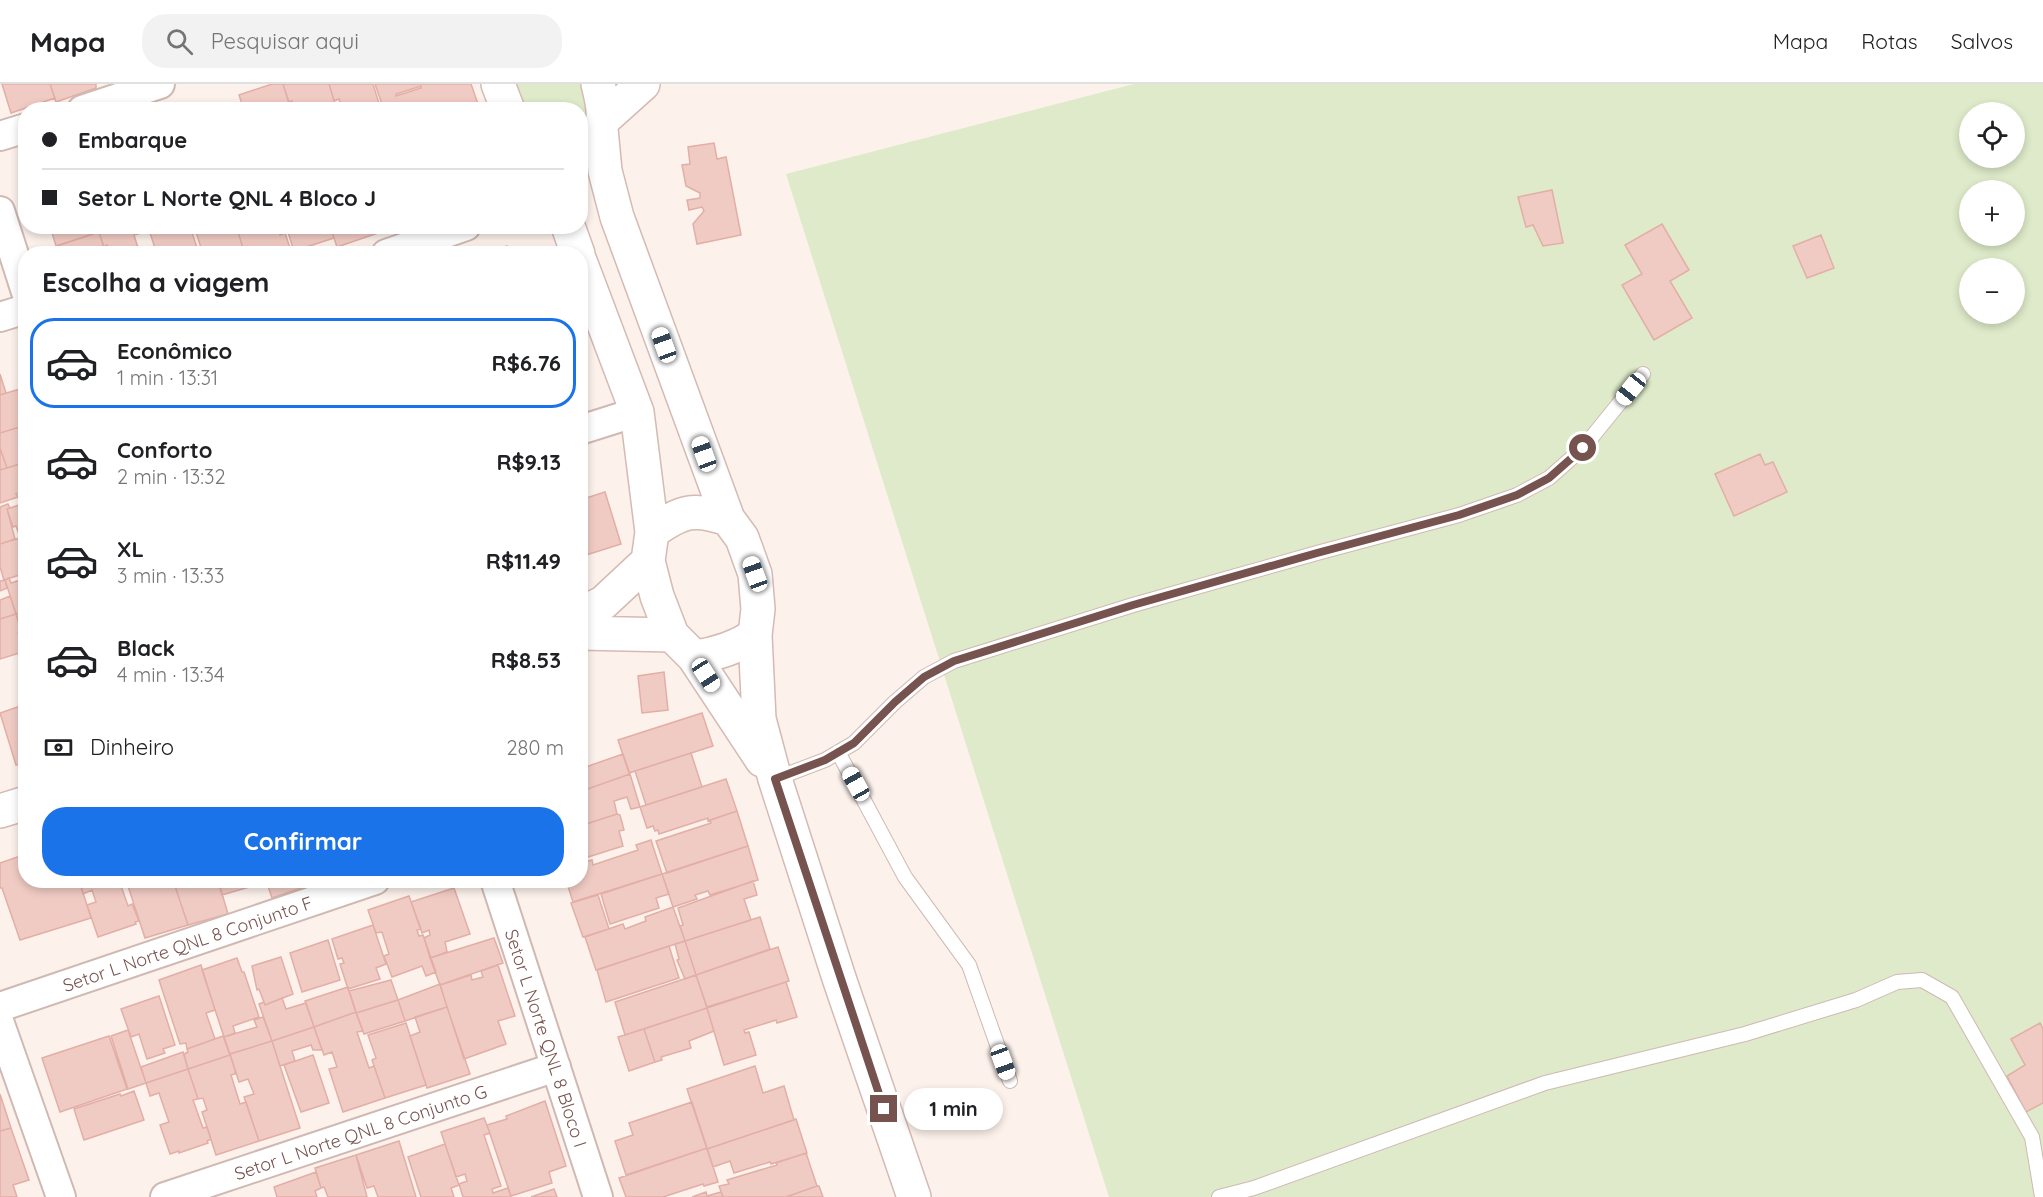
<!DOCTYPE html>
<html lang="pt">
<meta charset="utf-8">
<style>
body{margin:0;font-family:Quicksand,sans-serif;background:#f2f2f2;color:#202124;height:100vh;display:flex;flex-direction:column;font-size:22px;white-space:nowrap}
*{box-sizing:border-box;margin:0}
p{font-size:20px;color:#757577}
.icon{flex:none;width:33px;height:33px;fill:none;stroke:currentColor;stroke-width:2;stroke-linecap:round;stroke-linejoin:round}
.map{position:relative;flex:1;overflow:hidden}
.sheet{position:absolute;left:18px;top:162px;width:570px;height:642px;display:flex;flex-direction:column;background:#fff;border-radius:24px;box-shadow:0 3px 9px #0003}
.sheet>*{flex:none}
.banner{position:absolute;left:18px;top:18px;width:570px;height:132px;border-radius:24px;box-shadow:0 3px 9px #0003;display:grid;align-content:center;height:132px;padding:0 24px;background:#fff}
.fabs{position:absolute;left:1959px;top:18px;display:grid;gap:12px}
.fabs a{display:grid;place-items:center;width:66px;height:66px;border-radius:50%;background:#fff;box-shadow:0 3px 9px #0003;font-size:30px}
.end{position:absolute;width:27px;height:27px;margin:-14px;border:8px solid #76534f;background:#fff;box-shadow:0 0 0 3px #fff}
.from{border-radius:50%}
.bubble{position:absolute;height:42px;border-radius:21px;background:#fff;box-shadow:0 3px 9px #0003;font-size:20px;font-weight:700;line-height:42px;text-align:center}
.car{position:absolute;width:18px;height:36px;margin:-18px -9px;border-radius:8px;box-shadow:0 0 4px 2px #0007;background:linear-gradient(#fff 24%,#345 0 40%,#fff 0 76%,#345 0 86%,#fff 0)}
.banner b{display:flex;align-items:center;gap:21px;height:57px;font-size:22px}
.banner b+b{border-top:2px solid #e0e0e0}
.banner i{width:15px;height:15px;background:#202124}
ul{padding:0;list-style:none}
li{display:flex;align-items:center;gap:18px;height:90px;margin:0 12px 9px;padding:0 12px;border:3px solid transparent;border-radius:24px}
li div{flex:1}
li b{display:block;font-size:22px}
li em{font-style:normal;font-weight:700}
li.active{border-color:#1a73e8}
li>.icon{width:54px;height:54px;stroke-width:1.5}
h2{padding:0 24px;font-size:27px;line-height:72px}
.pay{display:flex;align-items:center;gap:15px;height:66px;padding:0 24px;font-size:22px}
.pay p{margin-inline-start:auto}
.button{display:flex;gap:12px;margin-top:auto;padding:12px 24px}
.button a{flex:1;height:69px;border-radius:24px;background:#1a73e8;color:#fff;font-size:24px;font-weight:700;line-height:69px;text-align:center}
header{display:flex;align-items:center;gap:36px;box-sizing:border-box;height:84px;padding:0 30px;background:#fff;border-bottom:2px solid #e0e0e0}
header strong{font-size:28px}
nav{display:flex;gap:33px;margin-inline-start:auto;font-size:21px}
.search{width:420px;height:54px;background:#f2f2f2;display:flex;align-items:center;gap:15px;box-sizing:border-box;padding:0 21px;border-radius:24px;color:#757577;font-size:22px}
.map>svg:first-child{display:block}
.green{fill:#deeac9;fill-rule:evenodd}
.building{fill:#f0cbc4;stroke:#e2aea5;stroke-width:1.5;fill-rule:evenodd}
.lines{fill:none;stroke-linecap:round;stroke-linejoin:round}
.lane-casing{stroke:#d0b9b3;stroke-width:16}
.street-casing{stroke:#d0b9b3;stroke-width:32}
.secondary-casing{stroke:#d5bab3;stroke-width:36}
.lane{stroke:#fff;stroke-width:14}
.street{stroke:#fff;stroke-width:28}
.secondary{stroke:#fff;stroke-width:33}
.route{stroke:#76534f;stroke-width:8}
.labels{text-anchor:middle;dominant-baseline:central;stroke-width:6;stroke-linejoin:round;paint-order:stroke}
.street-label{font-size:18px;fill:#76534f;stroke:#fef6f2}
</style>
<header>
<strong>Mapa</strong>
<div class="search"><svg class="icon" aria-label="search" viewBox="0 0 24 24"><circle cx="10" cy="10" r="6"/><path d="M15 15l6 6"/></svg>Pesquisar aqui</div>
<nav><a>Mapa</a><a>Rotas</a><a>Salvos</a></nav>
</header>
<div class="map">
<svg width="2043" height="1113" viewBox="0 0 2043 1113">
<rect width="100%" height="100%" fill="#fcf1eb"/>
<path class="green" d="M516 0H584C587 17 589 31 581 47L580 26 526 25 521 17Z
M1134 0H2043V1113H1109L786 90ZM1970 28H2014V74H1970ZM1970 106H2014V152H1970ZM1970 184H2014V230H1970Z"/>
<path class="building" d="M2 0H50L55 14 11 29Z
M50 0H96V4L56 18Z
M272 0H283L291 26H244L239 11Z
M283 0H329L337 26H294L292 17 289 18Z
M329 0H373L381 26H337L342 23 339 15 334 17Z
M375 0H471L479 23 470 26H384ZM421 2V4L396 12V10Z
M714 59 717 75 726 73 741 151 697 160 693 140 704 127 702 123 689 126 687 116 700 114V109L686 102 682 81 690 80 688 63Z
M1552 106 1563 159 1543 162 1533 141 1526 143 1518 113Z
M1662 140 1689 186 1670 197 1692 234 1654 256 1622 201 1642 190 1625 161Z
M50 142H97L99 148 56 162Z
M115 142H138L141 149 134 151 140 170H110L107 161 104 163 99 148Z
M163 142H190L199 170H157L150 149 164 145Z
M202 142H236L245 170H203L195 145Z
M236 142H278L280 151 285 149 292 170H245Z
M286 142H330L334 154 294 167Z
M330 142H376L378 149 337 163Z
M99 148 106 170H59L57 162Z
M1821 151 1834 184 1807 194 1793 162Z
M507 162 510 170H485Z
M0 290 6 309 0 311Z
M26 303V341L0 349V311Z
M26 341V378L7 384 0 364V349Z
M0 364 7 384 0 386Z
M1760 370 1765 381 1773 378 1787 408 1734 432 1715 390Z
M26 378V407L16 410 18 413 0 419V386Z
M605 408 621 460 580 473V416Z
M26 414V452L20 453 16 442 13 443 7 425 22 420 20 416Z
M8 420 10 424 7 425 15 455 0 460V423Z
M26 452V489L4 496 0 483V460Z
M9 494 11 499 26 494V526L16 530 5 496Z
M5 496 7 504 0 507V497Z
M10 512 16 530 0 535V516Z
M26 526V546L21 547 16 530Z
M16 530 22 548 18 549 20 556 24 555 26 567 0 575V535Z
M664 588 668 626 642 629 638 592Z
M26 620V678L16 681 0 629Z
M702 629 713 662 629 689 618 656Z
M691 669 702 703 646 721 635 687Z
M623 670 630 690 582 707 580 706V685Z
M630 690 640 723 631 725 627 713 614 717 617 730 580 742V706L582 707Z
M726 695 737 727 708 737V734L659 750 658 746 655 747 653 742 647 744 640 723Z
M737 727 748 762 667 789 656 757 711 739 710 736Z
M617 730 620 731 624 746 619 747 623 762 588 773 580 749V742Z
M651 756 662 790 573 818 566 796H580V779L592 776 593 781 638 766 636 761Z
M748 762 758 796 710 811 708 807 695 811 697 815 673 823 662 790Z
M26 770V796H79L91 834 20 856 2 804H0V779Z
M662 790 669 810 656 814 659 824 610 840 601 810Z
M79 796H119L128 822 132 820 139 837 135 838 136 840 98 853 87 821 96 818 92 806 83 810Z
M126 796H173L188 841 145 854Z
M173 796H218L228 830 188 841Z
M218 796H266V798L222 811Z
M266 796H312L313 800 272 814Z
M753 797 757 811 744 815 751 836 685 857 680 842 683 841 678 824Z
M454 804 470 850 445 858 447 868 430 874 424 854 430 851 429 846 422 849 411 818Z
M598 811 609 845 583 853 571 819Z
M409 812 421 845 417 846 419 852 423 851 436 888 426 892 422 882 392 893 384 872 389 870 382 848 376 849 368 826Z
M673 823 685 857 596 886 585 853 623 840 625 845 646 837 645 833Z
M760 833 770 865 696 891 685 857Z
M373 841 386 880 376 884 380 895 348 905 340 880 344 879 342 874 338 875 332 855Z
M494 854 503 879 440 901 430 874Z
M328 856 340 896 302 908 290 869Z
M685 857 696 891 685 895 677 876 679 875 675 860Z
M669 862 679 894 606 918 597 886Z
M778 863 789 897 707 923 696 891Z
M281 873 293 910 265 921 259 905 257 906 252 882Z
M237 874 242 888H244L259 933 233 942 235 949 224 953 202 886Z
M201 881 215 926 206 929 215 955 187 965 186 959 180 960 159 896Z
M498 881 515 932 498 937 506 960 464 975 440 901 471 891 472 896 483 893 481 887Z
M696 891 707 924 625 951 615 918Z
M391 896 398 916 356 929 349 907Z
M786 898 797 933 777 939 776 936 744 946 745 949 749 948 756 971 724 981 707 924Z
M440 900 447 923 405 937 398 916Z
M348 903 356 928 314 943 305 917Z
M159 912 175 961 163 965 165 969 147 975 139 950 131 953 121 925Z
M282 914 286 925 306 919 314 943 272 957 259 920 264 918 265 921Z
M398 916 405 937 364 950 356 929Z
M447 923 470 990 427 1004 410 952 420 948 415 933Z
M707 924 714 947 689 957 691 964 661 973 662 976 655 978 644 945Z
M356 928 363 947 357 948 369 984 374 982 385 1014 343 1028 329 985 337 983 332 968 324 971 314 943Z
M263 933 272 957 230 970 224 953 257 943 254 936Z
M406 939 426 1001 385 1014 372 976 376 974 368 951Z
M2040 939 2043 945V1019L2026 1028 2007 992 2025 981 2011 955Z
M314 943 322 966H313L311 961 292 967 295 977 280 982 272 957Z
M644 945 655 978 629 987 618 953Z
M128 946 146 999 128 1005 111 952Z
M109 952 127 1005 60 1028 42 974Z
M223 952 230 971 188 985 184 970 188 968 187 965Z
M272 957 300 1044 259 1057 244 1013 254 1010 248 995 239 998 230 970Z
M183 968 188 985 146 999 141 983Z
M230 971 235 986V990L231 991 240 1020 246 1018 259 1057 216 1071 202 1028 207 1026 203 1014 198 1015 188 985Z
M313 971 329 1019 301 1028 284 981Z
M755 982 763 1009 784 1002 794 1036 707 1065 687 1005Z
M188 985 198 1015 193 1016 203 1044 207 1043 211 1055 207 1057 208 1059 179 1069V1067L170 1070 160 1041 169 1038 159 1009 150 1012 146 999Z
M134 1007 144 1036 84 1056 74 1025 120 1010 121 1012Z
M0 1010 11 1044 0 1047Z
M545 1017 566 1082 549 1088 552 1099 511 1112 487 1041 507 1035 506 1032Z
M692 1018 707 1064 626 1091 615 1057 633 1051 629 1039Z
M484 1034 490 1049 484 1051 501 1102 492 1105 493 1109 508 1104 511 1113H463L459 1100 467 1097 465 1090 456 1093 441 1048Z
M796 1035 807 1069 771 1080 770 1078 734 1089 730 1077 713 1083 707 1065Z
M11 1044 29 1096 13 1101 17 1113H0V1047Z
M399 1057 416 1113H378L374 1102 367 1104 356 1071Z
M445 1060 459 1101 451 1104 454 1113H421L408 1073Z
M707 1064 718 1098 704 1102 703 1100 663 1113H626L619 1094Z
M806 1069 817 1102 786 1113H723L719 1102 729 1100 727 1096 777 1081 776 1079Z
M356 1071 367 1113H328L324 1103 321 1104 315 1084Z
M316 1088 321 1104 315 1107 317 1113H277L274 1103Z
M817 1102H819L823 1113H786Z
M554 1105 557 1113H531Z
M706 1108 707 1112 721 1108 723 1113H692Z"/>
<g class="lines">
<g class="lane-casing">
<path id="lane" d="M838 668 905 793 969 881 1010 997
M775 695 825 676 854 659 895 618 924 593 954 577 1133 521 1317 469 1459 431 1517 411 1549 394 1583 364 1643 290
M1219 1113 1254 1104 1545 999 1745 950 1856 916 1897 898 1922 896 1952 913 2032 1053 2042 1113"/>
</g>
<g class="street-casing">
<g id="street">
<path d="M82 26 160 0"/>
<path d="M0 52 26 44"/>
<path d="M0 127 26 208"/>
<path d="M386 170 466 142"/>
<path d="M0 233 26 225"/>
<path d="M580 346 637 328"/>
<path id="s1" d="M495 796 598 1113"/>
<path id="s2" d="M0 923 375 796"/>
<path d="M0 940 61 1113"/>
<path id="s3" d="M165 1113 556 983"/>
</g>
</g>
<g class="secondary-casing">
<path id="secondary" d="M498 0 508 26
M604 35 643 0
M601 45 605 87 617 133 728 435 742 454 755 490 758 525 755 551 759 635 775 695 839 894 914 1113
M585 58C610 43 604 25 598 0
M568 142 578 170
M580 177 637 328 652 448 648 477 657 512 672 551 694 573C717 570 736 564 755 551
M652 448C682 427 693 423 728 435
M580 530 603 519 648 477
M580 549 672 551
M694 573 762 676
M0 727 26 719"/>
</g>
<use href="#lane" class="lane"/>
<use href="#street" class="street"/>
<use href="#secondary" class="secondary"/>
</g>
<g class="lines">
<path class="route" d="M884 1025 775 695 825 676 854 659 895 618 924 593 954 577 1133 521 1317 469 1459 431 1517 411 1549 394 1583 364"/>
</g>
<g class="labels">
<g class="street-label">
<text stroke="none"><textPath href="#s2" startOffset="198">Setor L Norte QNL 8 Conjunto F</textPath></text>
<text stroke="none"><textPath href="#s1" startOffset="166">Setor L Norte QNL 8 Bloco I</textPath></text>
<text stroke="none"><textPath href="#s3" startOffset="206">Setor L Norte QNL 8 Conjunto G</textPath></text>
</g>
</g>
</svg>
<div class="fabs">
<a><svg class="icon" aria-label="locate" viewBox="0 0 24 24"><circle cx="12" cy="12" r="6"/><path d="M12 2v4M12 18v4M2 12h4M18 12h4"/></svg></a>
<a>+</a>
<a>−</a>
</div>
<i class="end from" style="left:1583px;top:364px"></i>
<i class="end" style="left:884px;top:1025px"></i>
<div class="bubble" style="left:904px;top:1004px;width:99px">1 min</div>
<i class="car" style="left:664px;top:261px;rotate:340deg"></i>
<i class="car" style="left:1631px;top:305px;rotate:219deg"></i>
<i class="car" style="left:704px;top:370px;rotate:340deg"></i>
<i class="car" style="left:755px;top:490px;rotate:340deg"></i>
<i class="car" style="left:706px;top:591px;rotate:147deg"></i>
<i class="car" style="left:856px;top:700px;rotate:331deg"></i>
<i class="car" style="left:1003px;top:978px;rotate:160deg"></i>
<div class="banner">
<b><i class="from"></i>Embarque</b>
<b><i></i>Setor L Norte QNL 4 Bloco J</b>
</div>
<section class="sheet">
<h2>Escolha a viagem</h2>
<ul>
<li class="active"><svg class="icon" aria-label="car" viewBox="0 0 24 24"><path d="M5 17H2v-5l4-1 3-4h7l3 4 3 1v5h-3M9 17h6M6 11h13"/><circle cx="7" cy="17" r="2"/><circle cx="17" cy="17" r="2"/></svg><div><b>Econômico</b><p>1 min · 13:31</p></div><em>R$6.76</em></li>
<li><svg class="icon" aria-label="car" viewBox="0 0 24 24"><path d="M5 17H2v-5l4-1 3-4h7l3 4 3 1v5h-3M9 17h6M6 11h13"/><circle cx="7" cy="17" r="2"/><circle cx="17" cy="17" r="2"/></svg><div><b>Conforto</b><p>2 min · 13:32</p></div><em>R$9.13</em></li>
<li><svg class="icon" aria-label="car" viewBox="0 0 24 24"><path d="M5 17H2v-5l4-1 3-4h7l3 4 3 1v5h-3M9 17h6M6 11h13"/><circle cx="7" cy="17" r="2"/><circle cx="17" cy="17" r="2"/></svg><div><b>XL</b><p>3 min · 13:33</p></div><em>R$11.49</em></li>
<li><svg class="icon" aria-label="car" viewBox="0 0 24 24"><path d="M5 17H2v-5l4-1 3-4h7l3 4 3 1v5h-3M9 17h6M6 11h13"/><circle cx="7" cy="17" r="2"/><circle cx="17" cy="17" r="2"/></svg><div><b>Black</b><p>4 min · 13:34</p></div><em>R$8.53</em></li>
</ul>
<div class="pay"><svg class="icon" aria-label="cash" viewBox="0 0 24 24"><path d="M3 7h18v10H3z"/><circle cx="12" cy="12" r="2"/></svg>Dinheiro<p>280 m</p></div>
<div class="button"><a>Confirmar</a></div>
</section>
</div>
